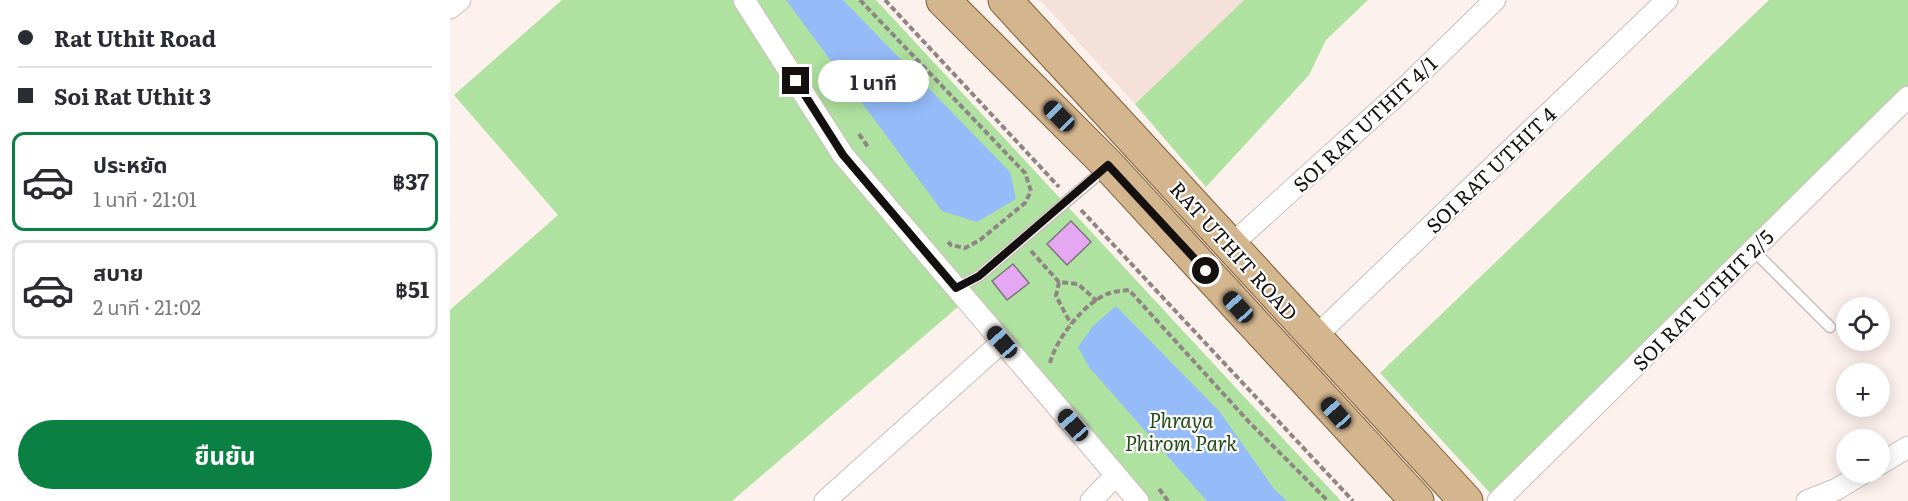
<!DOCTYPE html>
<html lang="th">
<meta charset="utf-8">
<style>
body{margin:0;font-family:Literata,"Noto Sans Thai",serif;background:#f2f2f3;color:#2b2b33;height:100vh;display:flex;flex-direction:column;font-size:22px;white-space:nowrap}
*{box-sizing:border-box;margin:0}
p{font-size:20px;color:#7c7c81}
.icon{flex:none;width:33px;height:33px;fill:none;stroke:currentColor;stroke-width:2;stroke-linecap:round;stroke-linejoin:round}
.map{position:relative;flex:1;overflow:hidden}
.details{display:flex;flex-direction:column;background:#fff;width:450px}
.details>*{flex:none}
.banner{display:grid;align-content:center;height:132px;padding:0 18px;background:#fff}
.controls{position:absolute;left:1386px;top:297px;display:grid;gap:12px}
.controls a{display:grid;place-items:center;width:54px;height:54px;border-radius:50%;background:#fff;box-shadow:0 3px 15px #0003;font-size:30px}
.end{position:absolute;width:27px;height:27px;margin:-14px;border:8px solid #14100f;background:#fff;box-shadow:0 0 0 3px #fff}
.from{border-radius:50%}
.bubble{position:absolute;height:42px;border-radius:21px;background:#fff;box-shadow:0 3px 15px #0003;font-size:20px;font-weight:700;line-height:42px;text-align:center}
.car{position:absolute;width:18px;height:36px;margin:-18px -9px;border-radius:8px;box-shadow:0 0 4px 2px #0007;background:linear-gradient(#222 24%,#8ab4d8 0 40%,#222 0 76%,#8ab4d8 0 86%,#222 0)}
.banner b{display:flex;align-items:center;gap:21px;height:57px;font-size:22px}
.banner b+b{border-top:2px solid #e1e1e2}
.banner i{width:15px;height:15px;background:#2b2b33}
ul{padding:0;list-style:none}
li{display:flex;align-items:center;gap:18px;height:99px;margin:0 12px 9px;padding:0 6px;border:3px solid #e1e1e2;border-radius:12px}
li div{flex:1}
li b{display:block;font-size:22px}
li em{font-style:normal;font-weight:700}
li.on{border-color:#0b8043}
li>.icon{width:54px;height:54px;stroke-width:1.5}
.action{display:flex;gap:12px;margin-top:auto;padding:12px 18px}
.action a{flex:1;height:69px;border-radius:36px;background:#0b8043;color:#fff;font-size:24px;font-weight:700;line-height:69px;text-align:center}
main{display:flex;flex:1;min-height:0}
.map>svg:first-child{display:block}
.built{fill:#f4e1da}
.green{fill:#afe1a0}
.water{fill:#95bbf8}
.building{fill:#e5a7f1;stroke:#7b757c;stroke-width:1.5}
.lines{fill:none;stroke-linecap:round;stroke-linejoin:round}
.lane-casing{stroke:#cbbfbb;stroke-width:13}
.street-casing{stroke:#cbbfbb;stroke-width:23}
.primary-casing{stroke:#7d5b31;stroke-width:35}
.path{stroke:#8f8684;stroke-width:4;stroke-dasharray:6 3;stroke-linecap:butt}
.lane{stroke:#fff;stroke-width:10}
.street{stroke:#fff;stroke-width:21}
.primary{stroke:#d3b58e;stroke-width:33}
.route{stroke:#14100f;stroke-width:8}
.labels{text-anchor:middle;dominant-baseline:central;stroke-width:4.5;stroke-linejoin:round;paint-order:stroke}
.street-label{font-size:20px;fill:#14100f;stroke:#fff}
.park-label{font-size:20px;font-style:italic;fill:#234915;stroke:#fff}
</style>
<main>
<section class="details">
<div class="banner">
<b><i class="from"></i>Rat Uthit Road</b>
<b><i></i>Soi Rat Uthit 3</b>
</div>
<ul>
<li class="on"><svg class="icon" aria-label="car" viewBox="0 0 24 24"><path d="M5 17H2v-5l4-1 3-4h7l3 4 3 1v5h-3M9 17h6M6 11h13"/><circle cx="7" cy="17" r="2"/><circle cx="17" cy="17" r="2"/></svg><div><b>ประหยัด</b><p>1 นาที · 21:01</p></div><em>฿37</em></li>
<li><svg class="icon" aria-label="car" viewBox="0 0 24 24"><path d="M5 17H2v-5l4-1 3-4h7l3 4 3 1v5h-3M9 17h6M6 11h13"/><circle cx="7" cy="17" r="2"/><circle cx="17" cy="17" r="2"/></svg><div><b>สบาย</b><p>2 นาที · 21:02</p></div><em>฿51</em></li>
</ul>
<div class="action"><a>ยืนยัน</a></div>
</section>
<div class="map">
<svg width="1458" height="501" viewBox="0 0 1458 501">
<rect width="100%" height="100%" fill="#fdf1ed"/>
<path class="built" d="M590 0H794L685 104Z"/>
<path class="green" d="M112 0H426L891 501H699L523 294 282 501H0V310L108 215 4 95Z
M794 0H918L876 40 859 75 756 187 685 104Z
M1319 0H1458V96L1042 495 930 373Z"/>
<path class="water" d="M336 0H393L560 172 566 199 527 222 492 211Z
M666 306 769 411 824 489 837 501H757L639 367 628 347 643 326Z"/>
<path class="building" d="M621 221 641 242 617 265 597 244Z
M563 264 579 283 557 300 542 281Z"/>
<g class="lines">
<g class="lane-casing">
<path id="lane" d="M1302 249 1380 327
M506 288 529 276 656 168"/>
</g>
<g class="street-casing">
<path id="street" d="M294 0 393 155 688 501
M0 8 10 0
M781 245 959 84 1045 0
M864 338 1217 0
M1430 464 1458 447
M375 501 552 342
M641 501 666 475
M1048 501 1458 97
M1357 501 1387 489 1415 472"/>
</g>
<g class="primary-casing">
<path id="primary" d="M493 0 658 165 967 501
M555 0 1016 501"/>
</g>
<path class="path" d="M410 0 575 173 581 191 575 203 530 240 515 248 501 245 498 242
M435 0 609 187
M409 134 418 147
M631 210 903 501
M581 251 609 282 628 284 647 301
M609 282 606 296 621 324
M600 363C606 339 635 301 660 293 665 291 673 291 679 290L799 422 878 501
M709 489 718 501"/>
<use href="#lane" class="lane"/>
<use href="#street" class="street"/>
<use href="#primary" class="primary"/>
</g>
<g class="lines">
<path class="route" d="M346 81 393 155 506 288 529 276 658 165 756 271"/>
</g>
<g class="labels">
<g class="street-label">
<text transform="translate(914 123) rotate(-43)">SOI RAT UTHIT 4/1</text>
<text transform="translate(1040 169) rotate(-44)">SOI RAT UTHIT 4</text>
<text transform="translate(785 250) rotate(48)">RAT UTHIT ROAD</text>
<text transform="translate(1252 299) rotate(-45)">SOI RAT UTHIT 2/5</text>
</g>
<g class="park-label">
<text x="731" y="419">Phraya<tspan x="731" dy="23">Phirom Park</tspan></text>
</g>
</g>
</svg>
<div class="controls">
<a><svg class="icon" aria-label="locate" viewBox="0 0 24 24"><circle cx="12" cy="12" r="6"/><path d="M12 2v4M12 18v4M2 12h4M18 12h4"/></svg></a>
<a>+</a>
<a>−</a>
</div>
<i class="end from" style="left:756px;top:271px"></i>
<i class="end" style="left:346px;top:81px"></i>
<div class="bubble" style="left:368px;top:60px;width:111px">1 นาที</div>
<i class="car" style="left:609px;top:116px;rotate:315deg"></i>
<i class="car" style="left:788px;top:307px;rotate:318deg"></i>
<i class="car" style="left:552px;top:342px;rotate:319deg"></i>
<i class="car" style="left:886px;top:413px;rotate:318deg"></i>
<i class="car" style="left:623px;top:425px;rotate:319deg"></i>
</div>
</main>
